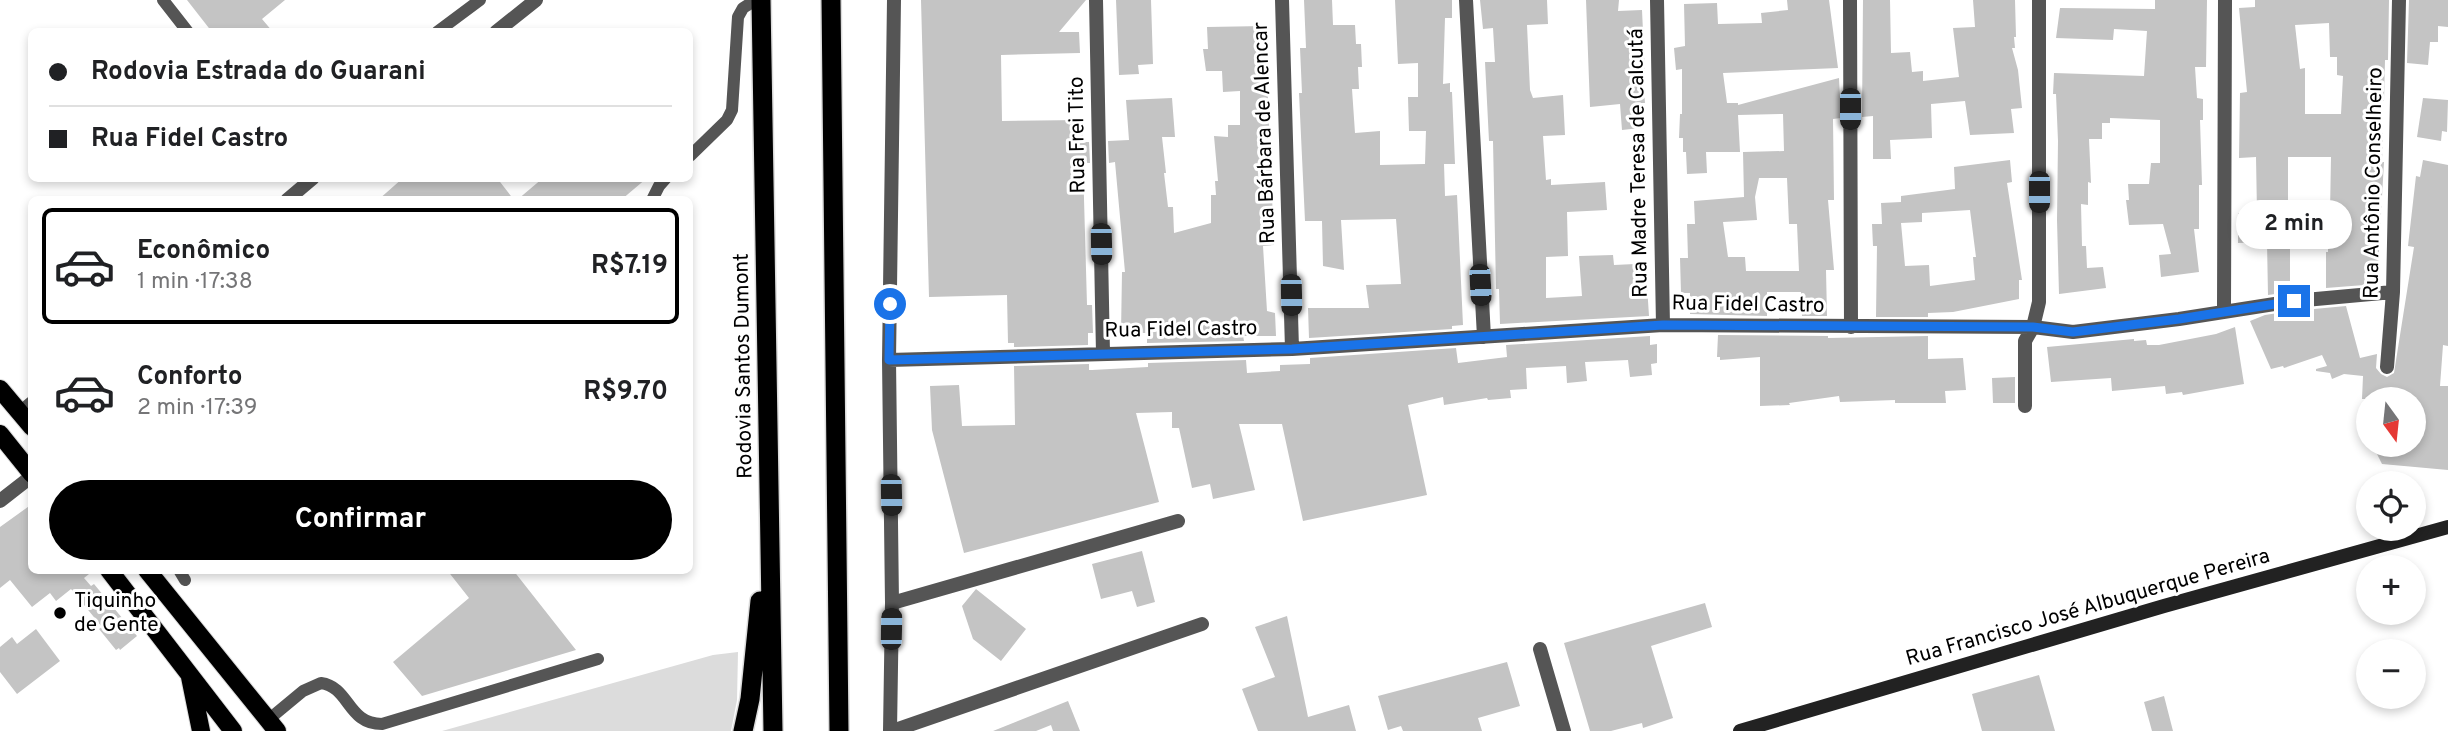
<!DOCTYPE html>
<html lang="pt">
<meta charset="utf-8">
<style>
body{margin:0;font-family:Overpass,sans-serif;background:#f2f2f2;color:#202124;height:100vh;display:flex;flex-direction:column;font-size:26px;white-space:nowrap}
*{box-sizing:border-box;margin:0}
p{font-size:23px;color:#757577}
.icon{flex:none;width:38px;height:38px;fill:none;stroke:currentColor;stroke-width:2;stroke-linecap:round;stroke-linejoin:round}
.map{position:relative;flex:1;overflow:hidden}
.side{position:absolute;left:28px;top:196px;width:665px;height:378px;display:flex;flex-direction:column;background:#fff;border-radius:10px;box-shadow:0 4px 10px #0003}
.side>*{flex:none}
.banner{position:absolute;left:28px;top:28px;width:665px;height:154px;border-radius:10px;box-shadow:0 4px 10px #0003;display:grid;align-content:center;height:154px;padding:0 21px;background:#fff}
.needle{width:46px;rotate:165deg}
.tools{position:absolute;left:2356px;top:387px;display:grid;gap:14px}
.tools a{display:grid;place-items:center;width:70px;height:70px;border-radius:50%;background:#fff;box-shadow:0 4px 10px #0003;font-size:35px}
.end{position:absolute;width:32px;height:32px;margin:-16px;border:9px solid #1a73e8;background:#fff;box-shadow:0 0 0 4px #fff}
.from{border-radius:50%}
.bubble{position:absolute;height:49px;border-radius:24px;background:#fff;box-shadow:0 4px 10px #0003;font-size:23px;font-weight:700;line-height:49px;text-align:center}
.car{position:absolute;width:21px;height:42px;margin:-21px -10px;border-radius:9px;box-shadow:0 0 5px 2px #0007;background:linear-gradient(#222 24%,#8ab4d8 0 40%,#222 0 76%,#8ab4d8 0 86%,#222 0)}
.banner b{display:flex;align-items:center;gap:24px;height:66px;font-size:26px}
.banner b+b{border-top:2px solid #e0e0e0}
.banner i{width:18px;height:18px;background:#202124}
ul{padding:12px 0 0;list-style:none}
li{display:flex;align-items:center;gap:21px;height:116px;margin:0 14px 10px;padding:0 7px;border:4px solid transparent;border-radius:10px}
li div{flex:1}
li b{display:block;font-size:26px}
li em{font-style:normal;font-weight:700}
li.active{border-color:#000}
li>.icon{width:63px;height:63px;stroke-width:1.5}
.primary-button{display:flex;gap:14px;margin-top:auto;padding:14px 21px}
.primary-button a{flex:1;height:80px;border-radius:42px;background:#000;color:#fff;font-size:28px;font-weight:700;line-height:80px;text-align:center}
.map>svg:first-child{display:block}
.green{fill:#dcdcdc}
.building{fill:#c4c4c4;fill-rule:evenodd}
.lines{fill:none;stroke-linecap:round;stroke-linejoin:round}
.primary-casing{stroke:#dbdbdb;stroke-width:20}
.trunk-casing{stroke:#dbdbdb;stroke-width:22}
.service{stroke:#555;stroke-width:12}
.minor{stroke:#555;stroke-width:14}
.secondary{stroke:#222;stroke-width:14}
.primary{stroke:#000;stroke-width:18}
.trunk{stroke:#000;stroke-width:19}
.route{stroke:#1a73e8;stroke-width:9}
.poi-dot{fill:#000;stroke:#fff;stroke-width:2.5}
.labels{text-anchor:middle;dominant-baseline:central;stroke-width:6;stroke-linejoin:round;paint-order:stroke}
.street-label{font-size:21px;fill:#000;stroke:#fff}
.poi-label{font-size:21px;fill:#000;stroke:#fff;text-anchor:start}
</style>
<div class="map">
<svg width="2448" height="731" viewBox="0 0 2448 731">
<rect width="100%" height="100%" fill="#fff"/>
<path class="green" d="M738 652 737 700 731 731H442L713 655Z"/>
<path class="building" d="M187 0H285L262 19 273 32H212Z
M921 0H1086L1059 32H1079L1080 53 1001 55 1002 121 1082 120 1083 142H1089L1090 163H1083L1087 305H1092L1093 333H1088V345L1014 347V343H1008L1007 295 929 297Z
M1116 0H1151L1153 64 1138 65 1139 74 1119 75Z
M1304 0H1332L1333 25H1355L1356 44H1361L1362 67H1358L1359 89H1352L1355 133 1380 131V165L1425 164 1426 131H1409L1408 97H1418V63L1398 64 1395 0H1452V18H1445L1443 84 1450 83V92H1452L1455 164H1444L1445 196 1457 195 1463 325 1452 326V329L1309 338 1308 308H1369L1366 285 1401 284 1396 219 1341 220 1344 270 1323 266 1322 221H1305L1299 93H1302L1300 48H1306Z
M1480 0H1547L1548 24 1527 25 1530 90 1533 98 1563 95 1565 135 1543 136 1546 180 1551 179V185L1605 182 1607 210 1567 212 1568 256 1546 257V298L1582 296 1579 256 1613 255 1614 265 1635 264 1637 286H1647L1649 316 1500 324 1499 289H1496L1493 141H1489L1485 62H1495L1493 28 1483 29Z
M1586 0H1619L1618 11 1642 10 1645 75H1643L1645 103H1640V128L1622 130 1620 104 1590 107Z
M1787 0H1829L1838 68 1723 73 1727 103H1738V105L1839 78 1841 118 1833 119 1834 200H1828L1834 270H1826L1827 316H1802L1801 292H1767V316L1690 314V293H1681L1680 258H1688L1687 224H1695L1694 201 1744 197 1743 152 1784 151 1783 114 1738 115 1740 152H1706L1707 173 1687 174 1686 152H1683V138H1679L1680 114H1682V69L1676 70 1674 48 1685 46 1684 4 1717 3 1718 24 1762 23 1761 13 1788 10ZM1759 178H1787L1789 224H1797L1799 271H1746L1745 257H1728L1723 222 1757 220 1755 197Z
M1863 0H1890L1891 53 1910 52 1912 72 1923 71V81L1959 77 1953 28 1975 27 1973 0H2015L2016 37H2014L2015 48H2012L2018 70 2022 108 2011 109 2014 133 1970 135 1965 101 1931 104 1932 138 1890 140 1891 159H1873V116L1862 117Z
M2155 0H2207L2206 67H2195L2197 98 2203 99V120H2200L2202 185H2199V229H2194L2199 272 2161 277 2159 255 2171 254 2163 224 2129 225 2126 200H2129L2128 184H2149L2151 163H2160V120L2110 118V123H2102V139H2089L2091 183 2088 182V205L2081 204 2082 246H2086L2087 268 2103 267 2106 288 2059 294 2057 220 2058 141 2056 94H2053L2054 73 2144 76 2147 31 2114 29 2113 40 2056 38 2060 8 2155 9Z
M2255 0H2389L2388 60H2385L2384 101 2373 100V132L2383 133 2382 162H2384L2377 284 2326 288V252H2328V242H2290V292L2268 295 2267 242 2238 243V213H2257L2256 157 2239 158 2240 93 2247 92 2239 8 2255 7ZM2329 23 2330 57H2337V75L2343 76 2341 114H2305V68L2300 69 2295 25ZM2288 157H2331L2330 213H2288Z
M2409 0H2448V27L2438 26V42H2430L2428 65 2407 63Z
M1265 26 1274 245 1263 246 1267 311 1275 313 1276 336H1243L1244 341 1147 343V333H1121L1122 272H1125L1115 162 1109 163 1108 141 1129 140 1126 100 1172 98 1175 137H1162L1166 173H1164L1168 207H1173L1174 233 1211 223V195H1216L1215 181H1218L1214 136 1228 137V125H1240V91L1223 92 1222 71H1206L1203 49H1208L1207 27Z
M2423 98 2448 100 2447 132 2442 131 2441 141 2417 137Z
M2010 160 2012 182 2007 183 2022 280H2019V299L1953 312 1928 313V317H1876L1877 246H1873L1872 224H1882L1881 203 1901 202V196L1955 189 1954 167ZM1970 210 1976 257H1973L1975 280 1930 286 1929 265 1905 266 1901 223 1922 222V213Z
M2423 160 2448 165V346L2443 345 2440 386H2448V470L2382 464 2372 444H2413V399H2362L2363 376 2344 374 2332 379 2330 373 2316 371V369L2327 366 2322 355 2284 368 2283 366 2271 369 2250 321 2265 315 2291 311V317L2314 309 2346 306 2360 358 2377 354 2376 368 2381 374 2387 377 2394 373 2414 247 2408 246 2416 176 2420 177Z
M403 178H497L514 200H378Z
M543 178H647L621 200H517Z
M2235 327 2244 384 2183 395 2182 392 2166 394 2165 386 2112 391 2111 378 2051 382 2047 347 2134 339V341L2146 340 2147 345H2159L2216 334Z
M1718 335 1828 336V338L1928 336V359L1963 358 1966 390 1945 391 1946 403H1895V400L1840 402 1839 396 1789 403 1790 405 1760 406V357L1720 360V357H1717Z
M1650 336V345L1657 344V363L1651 364 1652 375 1630 377 1628 360 1585 362 1587 381 1567 383 1566 366 1526 368 1527 389 1510 390 1511 398 1488 400 1487 398 1444 405 1443 397 1408 405 1427 495 1303 521 1282 424H1239L1255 490 1213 499 1210 484 1192 488 1179 428H1172V412L1136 413 1159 502 964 553 932 430 930 386 959 385 962 426 1015 425 1014 366 1089 364V370H1092L1148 367V363L1246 360 1247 373 1280 371V365L1310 364V358L1456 348 1458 363 1507 357 1506 345Z
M2015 377V403H1993L1992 378Z
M32 504V570H94L84 578 91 586 94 584 137 636 120 650 119 648 116 650 99 629 102 627 71 589 56 601 50 593 32 607 10 580 0 588V527Z
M1142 551 1155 602 1137 607 1132 591 1101 599 1092 564Z
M447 570H513L576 650 422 696 393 662 469 598Z
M976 589 1026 629 1001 661 973 639 962 606Z
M1705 603 1712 627 1651 646 1673 718 1643 728 1642 723 1611 731H1590L1564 643Z
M1287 616 1308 717 1349 705 1356 731H1258L1242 689 1275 677 1255 627Z
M36 629 60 661 17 694 0 672V647L12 637 17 644Z
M1507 662 1520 706 1478 718 1482 731H1403L1401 726 1388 730 1378 696Z
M2039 675 2055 731H1982L1972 694Z
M2164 696 2173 731H2152L2144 702Z
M1068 701 1080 731H1053L1051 725 1036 731H993Z"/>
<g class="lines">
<g class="primary-casing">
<path id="primary" d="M0 389 32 427
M0 434 32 474
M109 570 233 731
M147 570 277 731
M190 677 201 731"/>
</g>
<g class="trunk-casing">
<path id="trunk" d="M761 0 773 731
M831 0 839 731
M743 731 750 699 760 601"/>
</g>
<path class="service" d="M163 0 188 32
M437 32 480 0
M690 156 727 120 732 110 738 17 743 8 756 0
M652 200 659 186 666 178
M179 570 185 580
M268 720 303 691 321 683C350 687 347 724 382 724L598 659"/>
<path class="minor" d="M1096 0 1103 353
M1282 0 1292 349
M1466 0 1484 337
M1657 0 1663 325
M1850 0 1851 327
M496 32 536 0
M287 200 313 178
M2224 310 2225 0
M889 360 1292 349 1663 325 2033 327 2073 332 2179 319 2294 301 2393 292
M2387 367 2393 292 2399 0
M2025 406V341L2033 327 2039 302V0
M20 413 32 403
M0 501 32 476
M892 603 1178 521
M1540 649 1564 731
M890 731 892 603 889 360 894 0
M892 731 1202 624"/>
<path class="secondary" d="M1740 731 2164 606 2448 527"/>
<use href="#primary" class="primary"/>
<use href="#trunk" class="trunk"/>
</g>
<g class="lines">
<path class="route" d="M890 304 889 360 1292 349 1663 325 2033 327 2073 332 2179 319 2294 301"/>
</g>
<circle class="poi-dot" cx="60" cy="613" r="7"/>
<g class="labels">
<g class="street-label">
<text transform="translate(1265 133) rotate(-92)">Rua Bárbara de Alencar</text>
<text transform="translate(1078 135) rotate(-91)">Rua Frei Tito</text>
<text transform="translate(1639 163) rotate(-91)">Rua Madre Teresa de Calcutá</text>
<text transform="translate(2374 183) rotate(-89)">Rua Antônio Conselheiro</text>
<text transform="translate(1748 305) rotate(1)">Rua Fidel Castro</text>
<text transform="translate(1181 330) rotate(-1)">Rua Fidel Castro</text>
<text transform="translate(744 366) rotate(-91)">Rodovia Santos Dumont</text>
<text transform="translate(2088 608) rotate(-16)">Rua Francisco José Albuquerque Pereira</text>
</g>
<g class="poi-label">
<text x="74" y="601">Tiquinho<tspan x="74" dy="24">de Gente</tspan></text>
</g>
</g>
</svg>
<div class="tools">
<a><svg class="needle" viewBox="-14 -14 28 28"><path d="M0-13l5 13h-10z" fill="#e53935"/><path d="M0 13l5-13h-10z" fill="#757577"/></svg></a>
<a><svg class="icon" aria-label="locate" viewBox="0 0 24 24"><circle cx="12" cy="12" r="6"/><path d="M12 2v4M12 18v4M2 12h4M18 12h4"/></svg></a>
<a>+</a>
<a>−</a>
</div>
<i class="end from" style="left:890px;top:304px"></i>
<i class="end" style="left:2294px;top:301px"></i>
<div class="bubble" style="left:2236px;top:200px;width:116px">2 min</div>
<i class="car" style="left:1850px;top:109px;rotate:180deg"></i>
<i class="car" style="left:2039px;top:192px;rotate:180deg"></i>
<i class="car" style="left:1101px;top:244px;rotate:179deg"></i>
<i class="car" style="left:1480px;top:285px;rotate:177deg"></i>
<i class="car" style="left:1291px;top:295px;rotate:179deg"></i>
<i class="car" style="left:891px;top:495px;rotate:179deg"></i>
<i class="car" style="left:891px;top:629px;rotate:1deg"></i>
<div class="banner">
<b><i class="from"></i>Rodovia Estrada do Guarani</b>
<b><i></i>Rua Fidel Castro</b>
</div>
<section class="side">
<ul>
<li class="active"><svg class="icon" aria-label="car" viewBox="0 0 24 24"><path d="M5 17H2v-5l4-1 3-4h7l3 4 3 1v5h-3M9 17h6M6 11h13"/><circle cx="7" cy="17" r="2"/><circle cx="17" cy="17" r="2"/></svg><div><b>Econômico</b><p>1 min · 17:38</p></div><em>R$7.19</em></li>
<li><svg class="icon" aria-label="car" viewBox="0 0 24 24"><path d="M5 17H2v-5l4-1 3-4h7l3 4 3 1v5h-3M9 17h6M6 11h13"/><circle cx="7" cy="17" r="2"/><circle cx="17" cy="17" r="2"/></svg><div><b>Conforto</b><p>2 min · 17:39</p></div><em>R$9.70</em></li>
</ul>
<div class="primary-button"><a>Confirmar</a></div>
</section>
</div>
